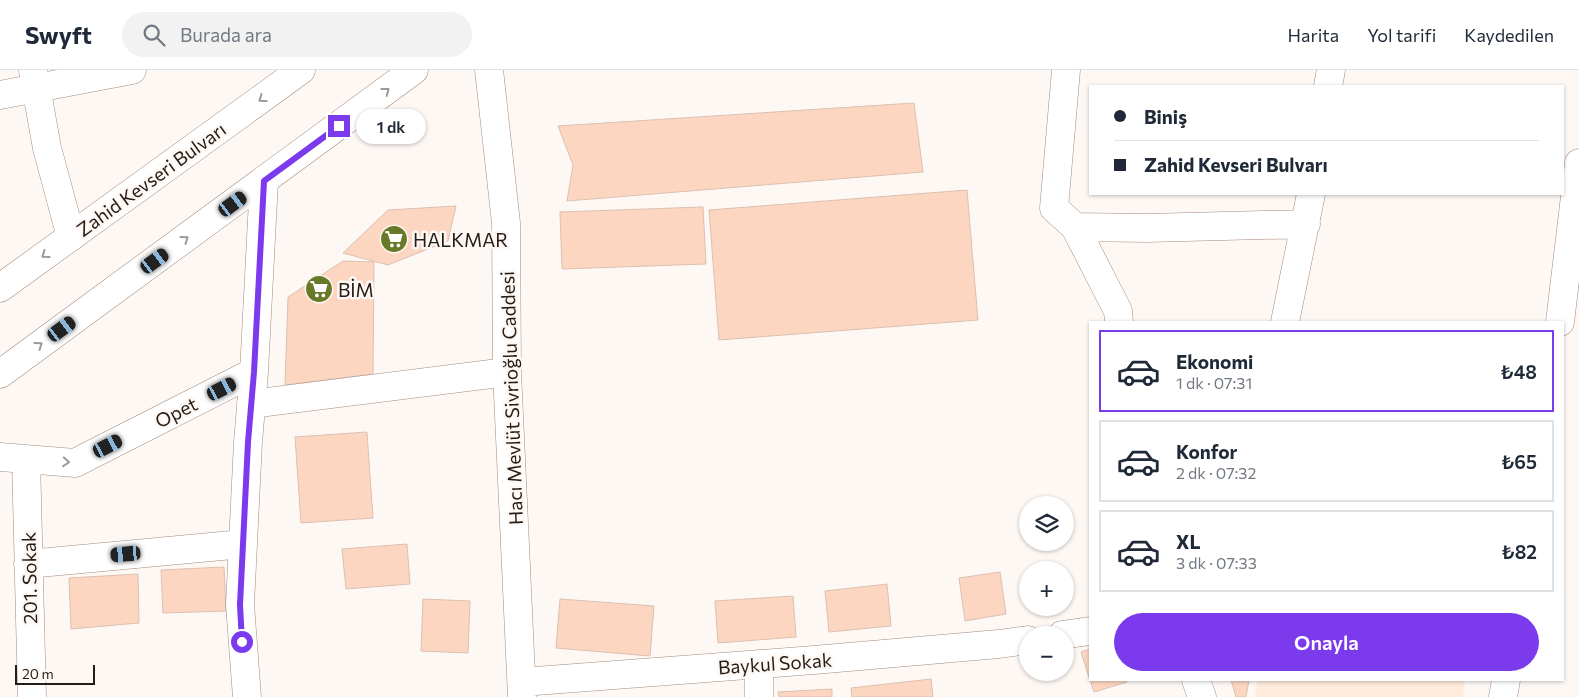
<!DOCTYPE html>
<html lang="tr">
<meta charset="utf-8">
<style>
body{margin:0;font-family:Commissioner,sans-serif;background:#f2f2f3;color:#1f2937;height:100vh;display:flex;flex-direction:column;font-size:19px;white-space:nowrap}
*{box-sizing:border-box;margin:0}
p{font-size:16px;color:#747a83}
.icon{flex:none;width:28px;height:28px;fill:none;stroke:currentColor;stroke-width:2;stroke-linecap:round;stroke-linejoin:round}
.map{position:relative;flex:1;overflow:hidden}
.side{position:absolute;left:1089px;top:251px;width:475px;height:360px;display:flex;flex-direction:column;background:#fff;border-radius:0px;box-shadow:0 1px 4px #0004}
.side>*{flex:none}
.banner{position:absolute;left:1089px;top:15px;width:475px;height:110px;border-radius:0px;box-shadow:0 1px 4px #0004;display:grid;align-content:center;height:110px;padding:0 25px;background:#fff}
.fabs{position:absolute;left:1019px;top:426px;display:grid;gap:10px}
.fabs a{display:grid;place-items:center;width:55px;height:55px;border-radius:50%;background:#fff;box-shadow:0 1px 4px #0004;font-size:25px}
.scale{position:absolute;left:15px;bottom:12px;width:80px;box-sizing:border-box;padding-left:5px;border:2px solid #261c16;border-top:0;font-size:14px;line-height:18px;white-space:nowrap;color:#261c16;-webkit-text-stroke:4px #fef8f5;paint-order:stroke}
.end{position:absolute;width:22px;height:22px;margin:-11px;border:6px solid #7c3aed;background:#fff;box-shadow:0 0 0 2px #fff}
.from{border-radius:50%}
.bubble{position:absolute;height:35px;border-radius:18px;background:#fff;box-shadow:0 1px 4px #0004;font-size:16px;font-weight:600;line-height:35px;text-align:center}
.car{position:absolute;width:15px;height:30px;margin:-15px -8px;border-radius:6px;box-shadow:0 0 4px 1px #0007;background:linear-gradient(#222 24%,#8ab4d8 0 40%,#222 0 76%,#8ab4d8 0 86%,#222 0)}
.banner b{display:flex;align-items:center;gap:18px;height:48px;font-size:19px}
.banner b+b{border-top:1px solid #e0e1e3}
.banner i{width:12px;height:12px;background:#1f2937}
ul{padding:9px 0 0;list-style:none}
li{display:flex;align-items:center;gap:15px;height:82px;margin:0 10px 8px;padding:0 15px;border:2px solid #e0e1e3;border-radius:0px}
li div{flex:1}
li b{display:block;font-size:19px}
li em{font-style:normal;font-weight:600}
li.on{border-color:#7c3aed}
li>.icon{width:45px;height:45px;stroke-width:1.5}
.action{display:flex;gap:10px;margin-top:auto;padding:10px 25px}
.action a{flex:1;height:58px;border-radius:30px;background:#7c3aed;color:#fff;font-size:20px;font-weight:600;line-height:58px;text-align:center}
header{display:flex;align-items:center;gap:30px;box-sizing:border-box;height:70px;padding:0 25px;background:#fff;border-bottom:1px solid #e0e1e3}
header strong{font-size:24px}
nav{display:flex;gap:28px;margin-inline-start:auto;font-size:18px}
.search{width:350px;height:45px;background:#f2f2f3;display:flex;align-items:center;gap:12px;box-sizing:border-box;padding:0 18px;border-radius:28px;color:#747a83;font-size:19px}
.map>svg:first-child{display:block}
.commercial{fill:#ffebdb}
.building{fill:#fcd6c1;stroke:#dcc0b0}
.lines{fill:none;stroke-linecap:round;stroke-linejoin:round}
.minor-casing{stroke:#a58a7c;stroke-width:29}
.major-casing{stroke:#a58a7c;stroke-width:29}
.minor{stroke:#fff;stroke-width:28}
.major{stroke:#fff;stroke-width:28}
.oneway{stroke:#9d9996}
.route{stroke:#7c3aed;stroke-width:6}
.labels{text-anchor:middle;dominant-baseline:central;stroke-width:5;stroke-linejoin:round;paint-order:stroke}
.street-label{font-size:19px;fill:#261c16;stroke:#fef8f5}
.poi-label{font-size:19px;fill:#261c16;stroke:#fef8f5;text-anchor:start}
</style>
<header>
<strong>Swyft</strong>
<div class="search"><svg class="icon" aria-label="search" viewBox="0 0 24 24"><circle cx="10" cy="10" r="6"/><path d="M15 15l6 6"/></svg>Burada ara</div>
<nav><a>Harita</a><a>Yol tarifi</a><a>Kaydedilen</a></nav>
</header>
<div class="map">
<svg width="1579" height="627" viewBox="0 0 1579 627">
<rect width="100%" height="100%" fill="#fef8f5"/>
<path class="commercial" d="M1257 610H1465L1463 627H1255Z"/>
<path class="building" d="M914 33 923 102 567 131 573 95 558 56Z
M967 120 978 250 719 270 709 140Z
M456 136 448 171 388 195 343 183 388 140Z
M703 137 706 194 562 199 560 142Z
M343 191 374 192 373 304 285 315 288 227Z
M367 362 373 448 301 453 295 367Z
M407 474 410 514 346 519 342 479Z
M224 497 226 541 163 543 161 500Z
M1000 502 1006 544 965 551 959 508Z
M138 504 139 553 71 559 69 508Z
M887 514 891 556 829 562 825 521Z
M793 526 796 567 718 573 715 531Z
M423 529 470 531 468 583 421 581Z
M560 529 654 536 650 586 556 578Z
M1090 579V610L1081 582Z
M931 609 933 627H852L851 618Z
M1090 610H1126L1127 612 1094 622Z
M1231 610H1249L1246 627H1236Z
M832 619V627H779L778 622Z"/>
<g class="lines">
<g class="minor-casing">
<path id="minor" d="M33 0 47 78 71 167
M489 0 506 153 507 302 522 627
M1066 0 1054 138 1075 157 1147 158 1306 154
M1328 16 1331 0
M0 25 132 0
M1075 157 1118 241 1119 252
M1285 252 1311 124
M1560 252 1579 93
M251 334 507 302
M0 387 75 393 254 302 264 111
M26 389 32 627
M28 494 243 474
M1062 565 1090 561
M759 594V627
M1196 610 1202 627
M522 612 814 590 999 574 1028 570
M247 627 240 535 248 372 254 302
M1503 627 1506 610"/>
</g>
<g class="major-casing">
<path id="major" d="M0 218 301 0
M0 304 414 0"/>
</g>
<use href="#minor" class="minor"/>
<use href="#major" class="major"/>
</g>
<defs><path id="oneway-chevron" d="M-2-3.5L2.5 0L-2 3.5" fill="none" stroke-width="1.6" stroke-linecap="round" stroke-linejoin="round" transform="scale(1.25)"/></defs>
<g class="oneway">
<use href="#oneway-chevron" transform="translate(386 21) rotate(-37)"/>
<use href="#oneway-chevron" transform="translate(262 29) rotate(144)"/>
<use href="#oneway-chevron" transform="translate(185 169) rotate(-36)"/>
<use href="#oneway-chevron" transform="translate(45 185) rotate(144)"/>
<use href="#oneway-chevron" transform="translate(39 275) rotate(-36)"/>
<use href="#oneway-chevron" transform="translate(66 392) rotate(5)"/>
</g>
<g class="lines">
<path class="route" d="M242 572 240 535 248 372 254 302 264 111 339 56"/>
</g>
<defs>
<g id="supermarket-disc" transform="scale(1.4375)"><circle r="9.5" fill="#687928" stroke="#fef8f5"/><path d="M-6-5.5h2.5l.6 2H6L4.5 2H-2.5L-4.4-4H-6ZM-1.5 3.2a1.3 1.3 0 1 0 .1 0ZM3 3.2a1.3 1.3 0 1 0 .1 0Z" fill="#fff"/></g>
</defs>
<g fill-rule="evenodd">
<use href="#supermarket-disc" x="394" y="169"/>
<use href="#supermarket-disc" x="319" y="219"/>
</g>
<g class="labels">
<g class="street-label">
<text transform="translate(151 109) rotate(-36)">Zahid Kevseri Bulvarı</text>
<text transform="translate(511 328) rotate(-92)">Hacı Mevlüt Sivrioğlu Caddesi</text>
<text transform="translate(176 342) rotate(-27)">Opet</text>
<text transform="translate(29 508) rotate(-91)">201. Sokak</text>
<text transform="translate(775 593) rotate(-4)">Baykul Sokak</text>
</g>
<g class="poi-label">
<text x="413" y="169">HALKMAR</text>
<text x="338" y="219">BİM</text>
</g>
</g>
</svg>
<div class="fabs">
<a><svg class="icon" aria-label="layers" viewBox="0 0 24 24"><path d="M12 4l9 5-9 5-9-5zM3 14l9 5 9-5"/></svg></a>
<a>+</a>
<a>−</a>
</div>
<div class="scale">20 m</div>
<i class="end from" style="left:242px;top:572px"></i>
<i class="end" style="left:339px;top:56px"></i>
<div class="bubble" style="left:356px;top:39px;width:70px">1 dk</div>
<i class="car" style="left:233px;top:134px;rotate:54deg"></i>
<i class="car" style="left:155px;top:191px;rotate:54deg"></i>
<i class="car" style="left:62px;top:259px;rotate:54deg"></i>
<i class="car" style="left:222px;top:319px;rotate:63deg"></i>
<i class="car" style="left:108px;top:376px;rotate:63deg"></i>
<i class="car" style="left:126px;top:484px;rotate:265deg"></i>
<div class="banner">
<b><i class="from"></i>Biniş</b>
<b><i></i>Zahid Kevseri Bulvarı</b>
</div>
<section class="side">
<ul>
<li class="on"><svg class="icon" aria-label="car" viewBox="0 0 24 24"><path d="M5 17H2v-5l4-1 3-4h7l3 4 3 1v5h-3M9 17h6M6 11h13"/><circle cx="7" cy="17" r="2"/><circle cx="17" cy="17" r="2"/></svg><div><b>Ekonomi</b><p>1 dk · 07:31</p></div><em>₺48</em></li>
<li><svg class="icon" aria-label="car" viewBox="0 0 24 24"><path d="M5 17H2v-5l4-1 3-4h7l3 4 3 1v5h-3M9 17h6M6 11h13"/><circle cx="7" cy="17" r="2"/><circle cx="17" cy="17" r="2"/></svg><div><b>Konfor</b><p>2 dk · 07:32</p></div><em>₺65</em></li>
<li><svg class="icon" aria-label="car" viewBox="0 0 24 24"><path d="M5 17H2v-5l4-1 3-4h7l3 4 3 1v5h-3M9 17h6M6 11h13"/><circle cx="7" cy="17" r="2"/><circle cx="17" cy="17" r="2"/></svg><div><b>XL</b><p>3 dk · 07:33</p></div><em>₺82</em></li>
</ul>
<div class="action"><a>Onayla</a></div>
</section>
</div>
